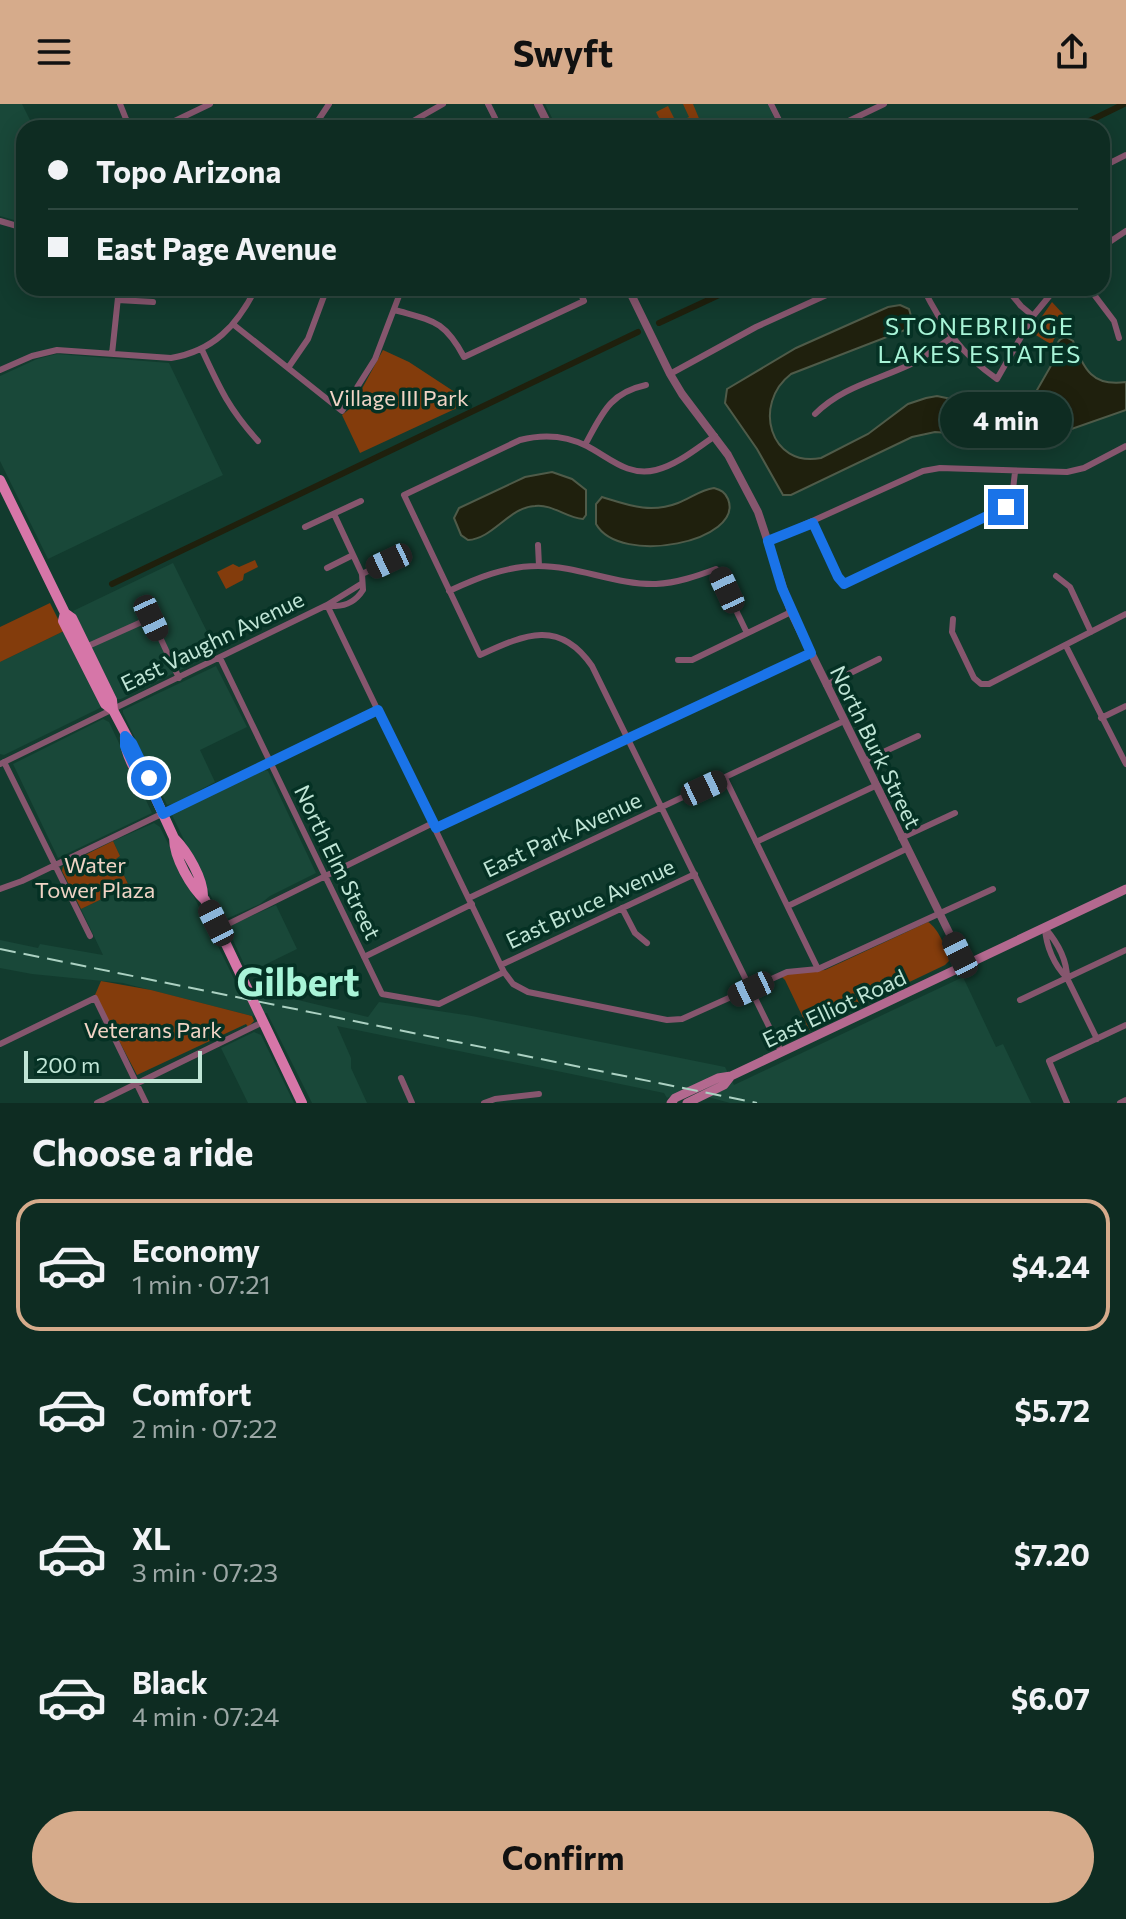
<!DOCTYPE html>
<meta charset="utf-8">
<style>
body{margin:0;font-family:Commissioner,sans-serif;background:#17342a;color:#f1f3f6;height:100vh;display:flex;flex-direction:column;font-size:30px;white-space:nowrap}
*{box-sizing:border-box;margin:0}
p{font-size:26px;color:#9ba7a5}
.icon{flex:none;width:44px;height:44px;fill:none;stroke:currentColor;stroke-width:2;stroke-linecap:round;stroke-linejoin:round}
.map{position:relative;height:999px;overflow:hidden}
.panel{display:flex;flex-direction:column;background:#0e2c22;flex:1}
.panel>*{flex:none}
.guide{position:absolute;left:16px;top:16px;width:1094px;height:176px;border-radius:24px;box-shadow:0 4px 20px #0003,0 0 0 2px #2e4840;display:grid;align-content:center;height:176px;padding:0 32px;background:#0e2c22}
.scale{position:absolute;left:24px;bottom:20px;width:178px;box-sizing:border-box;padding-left:8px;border:4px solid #c0e5d6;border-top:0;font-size:22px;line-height:28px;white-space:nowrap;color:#c0e5d6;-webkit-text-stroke:6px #053124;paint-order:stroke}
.end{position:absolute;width:36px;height:36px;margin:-18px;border:10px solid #1a73e8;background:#fff;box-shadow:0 0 0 4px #fff}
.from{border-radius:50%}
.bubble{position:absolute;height:56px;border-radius:28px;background:#0e2c22;box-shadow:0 4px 20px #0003,0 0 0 2px #2e4840;font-size:26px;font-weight:700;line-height:56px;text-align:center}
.car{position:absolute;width:24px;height:48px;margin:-24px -12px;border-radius:10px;box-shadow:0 0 6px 2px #0007;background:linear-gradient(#222 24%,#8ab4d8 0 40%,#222 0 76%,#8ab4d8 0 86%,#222 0)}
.guide b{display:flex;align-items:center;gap:28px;height:76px;font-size:30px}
.guide b+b{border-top:2px solid #2e4840}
.guide i{width:20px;height:20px;background:#f1f3f6}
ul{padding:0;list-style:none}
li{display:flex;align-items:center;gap:24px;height:132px;margin:0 16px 12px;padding:0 16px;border:4px solid transparent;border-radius:24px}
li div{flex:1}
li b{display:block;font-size:30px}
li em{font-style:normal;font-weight:700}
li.current{border-color:#d6ab8b}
li>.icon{width:72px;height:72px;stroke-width:1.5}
h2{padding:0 32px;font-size:36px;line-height:96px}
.cta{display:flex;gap:16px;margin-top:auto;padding:16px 32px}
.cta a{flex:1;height:92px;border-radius:48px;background:#d6ab8b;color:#111;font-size:32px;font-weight:700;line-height:92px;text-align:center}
header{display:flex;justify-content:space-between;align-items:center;height:104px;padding:0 32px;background:#d6ab8b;color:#111;font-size:36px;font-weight:700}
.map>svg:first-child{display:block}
.built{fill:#194839}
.green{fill:#833c0c}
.water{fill:#1f200d;stroke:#4f5b49;stroke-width:2}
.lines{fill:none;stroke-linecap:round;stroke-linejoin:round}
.canal{stroke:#1f200d;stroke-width:6}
.minor{stroke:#86566e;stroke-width:6}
.tertiary{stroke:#86566e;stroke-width:8}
.secondary{stroke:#b3698f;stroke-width:9}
.primary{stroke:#d676a8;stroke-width:10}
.rail{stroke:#abd1c2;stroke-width:2;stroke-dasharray:16 8;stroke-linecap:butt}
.route{stroke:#1a73e8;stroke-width:10}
.labels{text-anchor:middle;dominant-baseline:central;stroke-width:7;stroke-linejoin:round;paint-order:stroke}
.park-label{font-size:22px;fill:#f0d4c5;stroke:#053124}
.street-label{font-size:22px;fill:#c0e5d6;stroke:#053124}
.neighbourhood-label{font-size:24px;letter-spacing:2px;fill:#a8f5d8;stroke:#053124}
.town-label{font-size:38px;font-weight:bold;fill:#a8f5d8;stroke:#053124}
</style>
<header><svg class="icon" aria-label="menu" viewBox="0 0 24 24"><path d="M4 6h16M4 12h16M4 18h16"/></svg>Swyft<svg class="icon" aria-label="share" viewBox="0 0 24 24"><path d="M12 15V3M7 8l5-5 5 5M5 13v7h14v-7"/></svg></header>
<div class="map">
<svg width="1126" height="999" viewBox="0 0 1126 999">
<rect width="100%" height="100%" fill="#123b2e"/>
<path class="built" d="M0 0H22L34 24H24V119L0 112Z
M545 0H768L779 24H557Z
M57 250 169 259 223 371 48 455 0 357V272L37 255Z
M173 459 217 548 121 595H117L73 507Z
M64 527 100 600V604L4 651 0 650V558Z
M216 562 247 623 200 646 215 678 174 700 167 701 123 609V606Z
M103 615 109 618 152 709 58 754 13 660Z
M264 666 268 667 316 769 270 792 260 800 224 816 221 813 172 711 174 707Z
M154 719 160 723 237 881 368 913 379 898 472 912 725 963 734 981 963 873 996 943 1003 940 1031 999H730L683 986 667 994 664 989 337 922 351 954V964L367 999H312L267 909 252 912 123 879 32 870 0 864V836L38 844 40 840 103 851 81 805 129 782 116 755 120 752 113 737Z
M276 801 297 845 248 869 228 825 229 822Z
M254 928 261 931 294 999H248L221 944Z"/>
<path class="green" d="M683 0H693L703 24H689L685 15 689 13Z
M668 2 678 22 664 24 656 8Z
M1052 198 1064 211 1067 230 1060 229 1054 235 1052 241 1031 228Z
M383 246 409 258 470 298 360 349 342 311 352 303Z
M255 456 258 463 244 470 243 476 226 485 217 468 233 460 239 463Z
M50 499 64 527 0 558V523Z
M113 737 120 752 116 755 129 782 81 805 62 767 63 762Z
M928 818C938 824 947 845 949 857L945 861 809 926 785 876 781 872 791 869 825 866Z
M101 877 151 886 252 912 254 917 248 923 246 920 137 971 95 891Z"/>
<path class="water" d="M900 201 909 205 911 212 905 226 791 270C752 300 770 364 821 354L868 330 908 300 926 294 937 292 956 296 988 314 993 320 991 326 980 331 935 328 912 333 791 391H783L757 345 725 299 727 285 796 244 888 203Z
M1066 233 1073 237C1084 264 1091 283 1126 278V306L1063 328H1027L1022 322 1021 314 1056 253C1058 243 1054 236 1066 233Z
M552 368 572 375 586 386V411L583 415C566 414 553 400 535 402 509 403 493 435 468 436L461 431 454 414 459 404 525 373Z
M714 384C721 386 725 388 728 395 745 437 620 463 596 420V400L602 393C628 401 650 410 678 399 691 394 700 386 714 384Z"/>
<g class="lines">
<path class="canal" d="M1075 24 1124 0
M659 219 734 184
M112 480 638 228"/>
<path class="minor" d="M120 0 126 15 134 24
M488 0 500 24
M771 0 783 24
M160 24 210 0
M313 24 329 0
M401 24 443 0
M834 24 884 0
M1102 63 1126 51
M0 117 24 124
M1102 143 1126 127
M923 184C942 222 962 251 997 275L1033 212 1056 184
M1006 184 1021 202 1033 212
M1089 184 1114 217 1119 234
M118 196 153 198
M395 206C433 217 444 216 464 253L584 197 578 184
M234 221 342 307 375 255 402 184
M202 246C220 285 229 305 258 337
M112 250 119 184
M288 264 308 235 327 184
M0 266 32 252 57 246 171 254C213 247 237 222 256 184
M670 270 756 223 842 184
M815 310C842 283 875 277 909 261 924 253 937 244 951 234
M715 332C697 344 677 361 656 366 628 373 610 354 587 342 565 331 543 330 520 336L404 391 480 551C524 531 559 514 592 562L782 949
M585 341C602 310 609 289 646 281
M334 410 362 470 363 486C354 500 342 504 327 501L361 480
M813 419 838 473 844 480 1006 403 1012 394 1015 368
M305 423 361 397
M768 437 923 367 940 364 1067 368 1084 364 1126 342
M538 441 539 462
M327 464 353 451
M362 470 389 457
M1056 472 1070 483 1091 528
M449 487C477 474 506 462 538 462 578 462 616 481 656 480 677 479 697 472 716 465L747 529
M151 514 179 574
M953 515 952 528 974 574 981 580H989L1126 510
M1066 542 1126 660
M86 543 155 512
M220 554 382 890 439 900 504 868
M678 556H692L791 508
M826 581 879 555
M1101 614 1126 602
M864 657 918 632
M4 658 90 832
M0 660 327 501 504 868 513 880 528 888 667 916 682 915 787 868 818 865 993 785
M725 674 818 865
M436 724 811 549
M901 734 955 709
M756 738 875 682
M0 785 22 777 378 606
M469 794 844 617
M788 802 906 745
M622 804 635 829 647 839
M1045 824C1046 842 1054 861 1067 874L1097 935
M1045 824C1057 838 1067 856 1067 874
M218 825 433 719
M364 853 472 800
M501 861 695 770
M1020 896 1126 846
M0 940 95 894 146 999
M401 974 412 999
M97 999 263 918
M484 999 495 995 539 990
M1067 999 1049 957 1126 921
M1120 999 1126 996"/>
<path class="tertiary" d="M538 0 550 24
M628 184 670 270 682 290 728 351 758 408 791 508 965 861"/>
<path class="secondary" d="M671 999 675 994 718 974 731 972 1126 785
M687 999 724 981 731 972"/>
<path class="primary" d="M0 376 65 509 72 514 112 596 113 606 149 674 151 684 174 734C174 754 191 783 205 796L302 999
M65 509 63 517 105 600 113 606
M125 632C124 649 137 674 151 684
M174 734C187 747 204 775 203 794"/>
<path class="rail" d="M0 845 757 999"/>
</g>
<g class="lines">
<path class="route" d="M149 674 132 639 125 632V642L142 678 151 684 163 710 378 606 436 724 811 549 782 484 768 437 813 419 838 473 844 480 1006 403"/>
</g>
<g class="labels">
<g class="park-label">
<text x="399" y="293">Village III Park</text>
<text x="95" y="760">Water<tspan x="95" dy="25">Tower Plaza</tspan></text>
<text x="153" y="925">Veterans Park</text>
</g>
<g class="street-label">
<text transform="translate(212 537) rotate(-26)">East Vaughn Avenue</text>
<text transform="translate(876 643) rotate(64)">North Burk Street</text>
<text transform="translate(562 730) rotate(-25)">East Park Avenue</text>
<text transform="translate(338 758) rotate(64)">North Elm Street</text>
<text transform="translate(590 799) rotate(-25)">East Bruce Avenue</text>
<text transform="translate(834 904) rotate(-25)">East Elliot Road</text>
</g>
<g class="neighbourhood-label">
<text x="980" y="221">STONEBRIDGE<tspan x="980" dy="28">LAKES ESTATES</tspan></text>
</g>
<g class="town-label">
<text x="298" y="876">Gilbert</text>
</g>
</g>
</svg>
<div class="scale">200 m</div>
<i class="end from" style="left:149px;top:674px"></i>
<i class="end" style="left:1006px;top:403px"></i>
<div class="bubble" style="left:940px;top:288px;width:132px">4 min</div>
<i class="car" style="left:389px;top:457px;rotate:245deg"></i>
<i class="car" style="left:727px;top:486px;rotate:335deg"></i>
<i class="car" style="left:151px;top:514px;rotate:155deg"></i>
<i class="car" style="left:704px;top:684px;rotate:65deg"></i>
<i class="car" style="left:216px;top:819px;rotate:333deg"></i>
<i class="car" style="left:960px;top:851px;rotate:333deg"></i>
<i class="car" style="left:751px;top:885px;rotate:245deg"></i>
<div class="guide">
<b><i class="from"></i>Topo Arizona</b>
<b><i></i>East Page Avenue</b>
</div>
</div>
<section class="panel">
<h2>Choose a ride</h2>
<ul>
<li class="current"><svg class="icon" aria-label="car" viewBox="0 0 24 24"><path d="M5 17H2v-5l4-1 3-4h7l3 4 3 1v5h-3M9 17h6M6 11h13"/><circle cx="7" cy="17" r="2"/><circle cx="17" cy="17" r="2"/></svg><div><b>Economy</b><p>1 min · 07:21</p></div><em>$4.24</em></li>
<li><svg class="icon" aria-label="car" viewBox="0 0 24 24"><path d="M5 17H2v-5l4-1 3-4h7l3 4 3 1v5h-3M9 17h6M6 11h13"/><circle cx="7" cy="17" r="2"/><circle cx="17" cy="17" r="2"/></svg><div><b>Comfort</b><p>2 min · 07:22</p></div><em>$5.72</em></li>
<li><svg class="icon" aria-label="car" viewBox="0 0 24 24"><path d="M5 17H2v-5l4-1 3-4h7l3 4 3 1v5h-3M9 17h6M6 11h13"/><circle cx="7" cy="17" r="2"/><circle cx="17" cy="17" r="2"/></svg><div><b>XL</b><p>3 min · 07:23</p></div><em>$7.20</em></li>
<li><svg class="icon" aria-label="car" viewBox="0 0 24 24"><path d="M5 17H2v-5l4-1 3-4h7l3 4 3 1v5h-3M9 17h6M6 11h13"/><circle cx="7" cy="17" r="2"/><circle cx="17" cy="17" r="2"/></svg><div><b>Black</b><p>4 min · 07:24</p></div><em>$6.07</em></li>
</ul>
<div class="cta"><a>Confirm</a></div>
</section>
